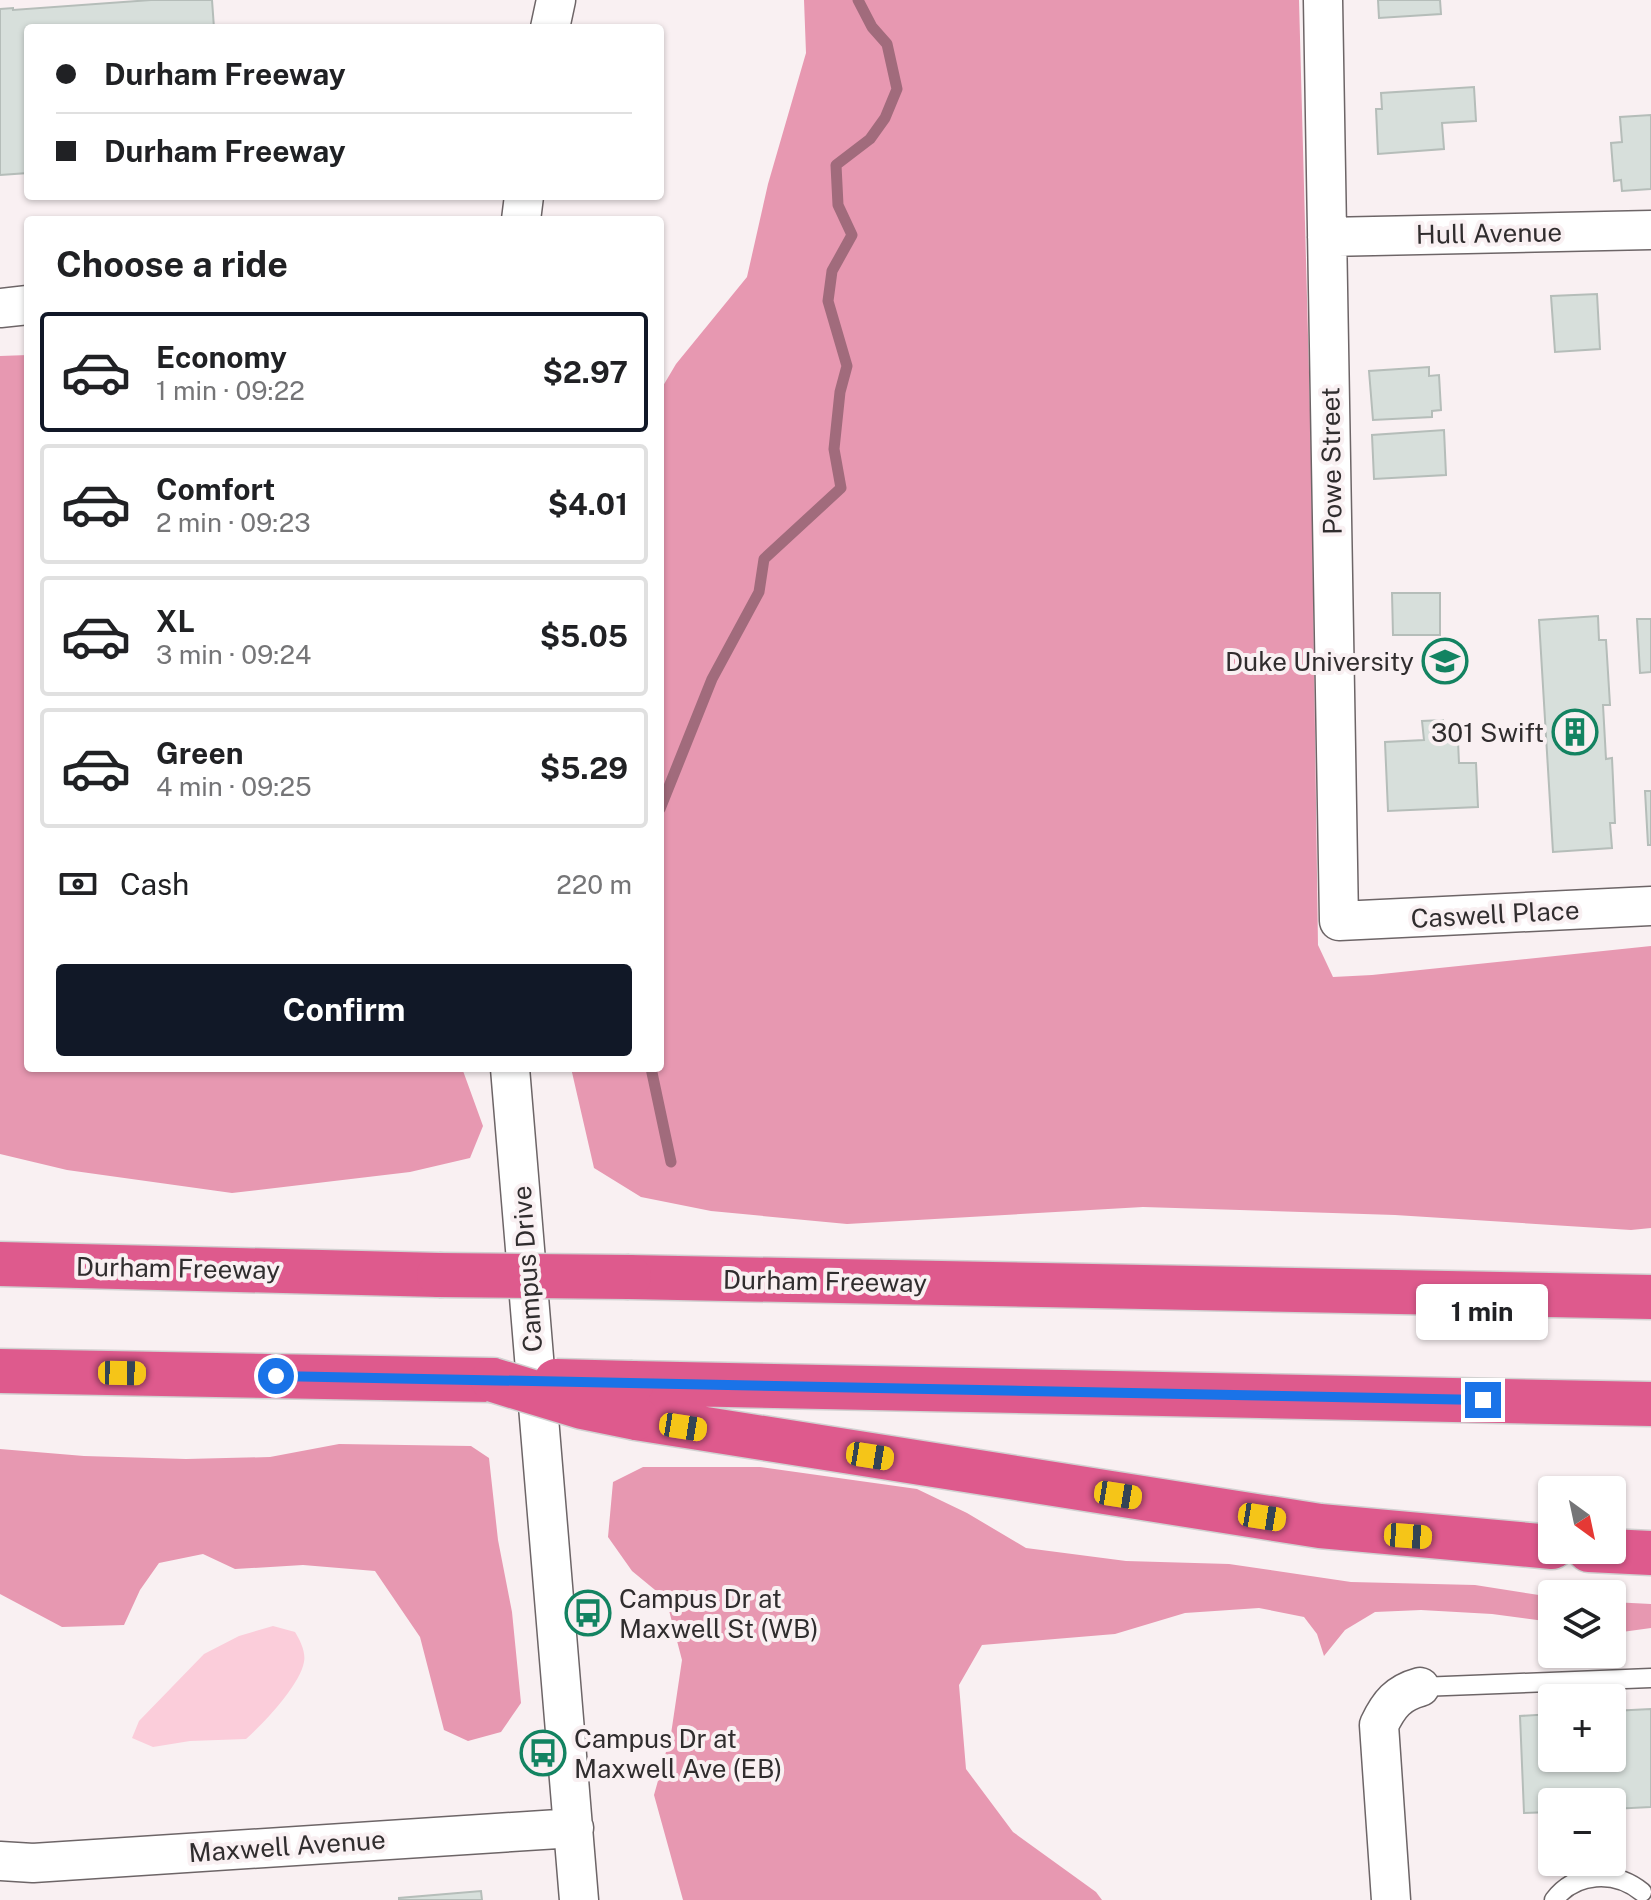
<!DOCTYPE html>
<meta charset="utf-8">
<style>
body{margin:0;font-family:"Public Sans",sans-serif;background:#f6f6f6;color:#202124;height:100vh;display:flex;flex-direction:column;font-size:30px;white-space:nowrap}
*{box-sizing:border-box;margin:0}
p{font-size:26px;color:#757577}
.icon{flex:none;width:44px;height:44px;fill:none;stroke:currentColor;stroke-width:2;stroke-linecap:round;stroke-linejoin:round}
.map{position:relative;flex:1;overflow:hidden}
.sheet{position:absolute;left:24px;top:216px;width:640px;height:856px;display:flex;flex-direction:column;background:#fff;border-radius:8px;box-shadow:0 2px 6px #0004}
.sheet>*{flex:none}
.guide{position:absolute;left:24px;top:24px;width:640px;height:176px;border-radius:8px;box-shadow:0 2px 6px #0004;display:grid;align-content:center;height:176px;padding:0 32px;background:#fff}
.needle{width:52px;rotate:147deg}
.tools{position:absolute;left:1538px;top:1476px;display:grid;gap:16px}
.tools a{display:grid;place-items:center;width:88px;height:88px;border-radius:8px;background:#fff;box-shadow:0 2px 6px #0004;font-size:40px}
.end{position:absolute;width:36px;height:36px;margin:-18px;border:10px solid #1a73e8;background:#fff;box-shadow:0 0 0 4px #fff}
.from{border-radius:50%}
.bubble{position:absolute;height:56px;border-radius:8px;background:#fff;box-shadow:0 2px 6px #0004;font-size:26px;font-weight:700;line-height:56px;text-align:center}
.car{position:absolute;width:24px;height:48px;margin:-24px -12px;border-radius:10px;box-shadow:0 0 6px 2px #0007;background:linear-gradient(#f5c518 24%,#345 0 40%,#f5c518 0 76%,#345 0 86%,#f5c518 0)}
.guide b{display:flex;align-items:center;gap:28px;height:76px;font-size:30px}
.guide b+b{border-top:2px solid #e0e0e0}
.guide i{width:20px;height:20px;background:#202124}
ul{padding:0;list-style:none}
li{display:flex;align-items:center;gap:24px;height:120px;margin:0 16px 12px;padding:0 16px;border:4px solid #e0e0e0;border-radius:8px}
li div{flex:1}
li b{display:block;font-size:30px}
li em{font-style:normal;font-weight:700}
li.on{border-color:#111827}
li>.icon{width:72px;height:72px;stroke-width:1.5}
h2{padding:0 32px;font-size:36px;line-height:96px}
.pay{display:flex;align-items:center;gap:20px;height:88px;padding:0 32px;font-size:30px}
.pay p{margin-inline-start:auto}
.primary-button{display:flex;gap:16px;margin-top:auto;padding:16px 32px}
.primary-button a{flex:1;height:92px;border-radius:8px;background:#111827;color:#fff;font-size:32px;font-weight:700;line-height:92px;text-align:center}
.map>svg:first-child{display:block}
.green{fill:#fbcdda}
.forest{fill:#e798b1}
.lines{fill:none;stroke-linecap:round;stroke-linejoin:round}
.stream{stroke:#a16b7c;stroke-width:11}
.building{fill:#d7dfdb;stroke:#b5bdb9;stroke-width:2}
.service-casing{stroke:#6d6567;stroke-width:21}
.minor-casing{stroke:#6d6567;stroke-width:41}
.motorway-casing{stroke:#d1d1d1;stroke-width:47}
.service{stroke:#fff;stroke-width:18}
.minor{stroke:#fff;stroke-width:38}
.motorway{stroke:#de5a8d;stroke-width:44}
.motorway-bridge-casing{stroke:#d1d1d1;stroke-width:47;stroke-linecap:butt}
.motorway-bridge{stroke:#de5a8d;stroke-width:44}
.route{stroke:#1a73e8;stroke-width:10}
.labels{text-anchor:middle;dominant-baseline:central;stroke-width:8;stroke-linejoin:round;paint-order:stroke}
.street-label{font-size:26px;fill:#302d2e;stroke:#f9f0f2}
.poi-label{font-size:26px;fill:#302d2e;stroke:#f9f0f2;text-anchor:end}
</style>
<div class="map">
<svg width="1651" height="1900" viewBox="0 0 1651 1900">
<rect width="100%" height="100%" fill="#f9f0f2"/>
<path class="green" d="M273 1626 295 1632C300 1640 306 1652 304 1662 300 1685 263 1724 246 1739L190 1741 153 1747 132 1738 139 1721 204 1654 239 1636Z"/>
<path class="forest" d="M804 0H1299L1311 447 1318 945 1333 977 1372 975 1651 946V1228L1631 1230 1395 1215 1143 1207 847 1224 711 1211 641 1197 594 1168 571 1068H660V391L676 364 747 277 768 184 806 53Z
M28 355V1068H462L483 1126 470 1158 410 1172 232 1193 67 1170 0 1154V356Z
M339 1444 471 1446 489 1458 498 1540 512 1612 521 1703 501 1732 468 1741 444 1730 420 1637 375 1571 303 1565 235 1569 203 1554 159 1563 140 1590 124 1625 62 1627 0 1594V1449L84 1456 186 1459 270 1457Z
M643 1467H760L917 1489 967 1513 1026 1548 1126 1561 1229 1564 1351 1582 1475 1585 1552 1597V1622L1492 1614 1421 1610 1375 1612 1345 1630 1324 1656 1317 1634 1304 1617 1259 1608 1185 1613 1115 1634 982 1645 959 1685 966 1769 1013 1832 1096 1892 1102 1900H683L654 1795 671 1734 682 1660 666 1599 632 1571 608 1537 613 1482Z
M1612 1602 1651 1604V1628L1622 1632 1612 1631Z"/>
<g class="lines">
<path class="stream" d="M660 809 712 679 759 592 764 559 841 488 834 449 840 392 847 366 828 301 832 271 852 235 838 205 836 165 870 139 885 118 897 89 887 44 872 27 858 0
M651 1068 671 1162"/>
</g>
<path class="building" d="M151 0H212L214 28H28V173L0 175V9L13 8V10Z
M1378 0H1440L1441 14 1379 18Z
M1474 87 1476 121 1442 123 1444 149 1378 154 1376 109H1382L1381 93Z
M1651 115V189L1622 191 1621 180 1614 181 1611 143 1622 142 1620 117Z
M1597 294 1600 349 1555 352 1551 296Z
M1429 367V376L1439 375 1441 410 1432 411V417L1373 420 1369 371Z
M1444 430 1446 475 1374 479 1372 435Z
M1392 593H1440V635H1393Z
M1598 616 1599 640H1606L1610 705H1603L1606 759 1612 758 1615 823H1610L1612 848 1553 852 1539 620Z
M1637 619H1651V672L1640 673Z
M1443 720V741H1458L1459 763H1476L1478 807 1388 811 1385 742 1424 740 1422 721Z
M1645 791H1651V845H1648Z
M1651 1709V1807L1612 1809V1802H1552V1812L1524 1813 1520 1716 1552 1714V1758H1612V1711Z
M481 1891 482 1900H399V1898Z"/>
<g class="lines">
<g class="service-casing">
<path id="service" d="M1420 1687 1651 1678
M1554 1900C1575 1872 1615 1870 1642 1892"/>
</g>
<g class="minor-casing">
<path id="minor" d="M1323 0 1339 921 1651 906
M550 28 556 0
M521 220 524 196
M1327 237 1651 230
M0 308 28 305
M510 1068 579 1900
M0 1861 33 1863 574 1828
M1391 1900 1379 1725C1389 1704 1398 1693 1420 1687"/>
</g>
<g class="motorway-casing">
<path id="motorway" d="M0 1264 439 1275
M629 1277 1651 1297
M0 1371 493 1380
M632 1383 1651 1404
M636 1418 1320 1526 1552 1547
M1589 1550 1651 1553"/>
</g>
<use href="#service" class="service"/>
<use href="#minor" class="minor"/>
<use href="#motorway" class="motorway"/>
<g class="motorway-bridge-casing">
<path id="motorway-bridge" d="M439 1275 629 1277
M493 1380 582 1407 636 1418
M556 1381 632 1383"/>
</g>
<use href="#motorway-bridge" class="motorway-bridge"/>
</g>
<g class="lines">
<path class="route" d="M276 1376 1483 1400"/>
</g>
<defs>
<g id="university-ring" transform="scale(2.3)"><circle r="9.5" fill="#f9f0f2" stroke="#138361" stroke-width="1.5"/><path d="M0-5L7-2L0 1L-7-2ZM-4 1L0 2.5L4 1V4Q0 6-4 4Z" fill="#138361"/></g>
<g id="building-ring" transform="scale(2.3)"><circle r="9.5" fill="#f9f0f2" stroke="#138361" stroke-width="1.5"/><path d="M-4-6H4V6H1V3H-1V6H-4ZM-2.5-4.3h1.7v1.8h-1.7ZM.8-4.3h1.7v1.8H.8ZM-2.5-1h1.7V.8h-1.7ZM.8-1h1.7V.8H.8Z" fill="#138361"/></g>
<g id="bus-ring" transform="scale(2.3)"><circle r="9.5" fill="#f9f0f2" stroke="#138361" stroke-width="1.5"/><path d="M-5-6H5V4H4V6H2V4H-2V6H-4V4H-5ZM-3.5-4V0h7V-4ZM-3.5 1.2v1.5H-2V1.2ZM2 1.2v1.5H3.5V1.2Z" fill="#138361"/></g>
</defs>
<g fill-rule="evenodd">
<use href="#university-ring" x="1445" y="661"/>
<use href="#building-ring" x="1575" y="732"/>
<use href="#bus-ring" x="588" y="1613"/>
<use href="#bus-ring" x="543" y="1753"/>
</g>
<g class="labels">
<g class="street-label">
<text transform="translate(1489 233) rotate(-1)">Hull Avenue</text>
<text transform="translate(1331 461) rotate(-91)">Powe Street</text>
<text transform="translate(1495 914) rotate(-3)">Caswell Place</text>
<text transform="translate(178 1268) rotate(1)">Durham Freeway</text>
<text transform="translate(527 1269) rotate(-94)">Campus Drive</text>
<text transform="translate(825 1281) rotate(1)">Durham Freeway</text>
<text transform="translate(287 1846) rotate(-4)">Maxwell Avenue</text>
</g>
<g class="poi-label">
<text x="1414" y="661">Duke University</text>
<text x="1544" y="732">301 Swift</text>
<text x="619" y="1598" text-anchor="start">Campus Dr at<tspan x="619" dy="30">Maxwell St (WB)</tspan></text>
<text x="574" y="1738" text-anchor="start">Campus Dr at<tspan x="574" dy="30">Maxwell Ave (EB)</tspan></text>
</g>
</g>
</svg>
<div class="tools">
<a><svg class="needle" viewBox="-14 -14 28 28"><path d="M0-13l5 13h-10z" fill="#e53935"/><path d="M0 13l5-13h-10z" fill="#757577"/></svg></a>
<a><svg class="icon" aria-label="layers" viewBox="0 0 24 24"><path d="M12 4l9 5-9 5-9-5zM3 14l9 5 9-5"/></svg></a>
<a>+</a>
<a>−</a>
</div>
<i class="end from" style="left:276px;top:1376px"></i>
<i class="end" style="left:1483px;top:1400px"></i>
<div class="bubble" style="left:1416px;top:1284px;width:132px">1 min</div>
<i class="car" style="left:122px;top:1373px;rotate:91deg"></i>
<i class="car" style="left:683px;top:1427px;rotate:99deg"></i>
<i class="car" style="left:870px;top:1456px;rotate:99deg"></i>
<i class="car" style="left:1118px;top:1495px;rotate:99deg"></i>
<i class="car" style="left:1262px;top:1517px;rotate:99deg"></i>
<i class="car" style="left:1408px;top:1536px;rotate:94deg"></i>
<div class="guide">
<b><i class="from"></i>Durham Freeway</b>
<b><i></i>Durham Freeway</b>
</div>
<section class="sheet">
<h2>Choose a ride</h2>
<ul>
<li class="on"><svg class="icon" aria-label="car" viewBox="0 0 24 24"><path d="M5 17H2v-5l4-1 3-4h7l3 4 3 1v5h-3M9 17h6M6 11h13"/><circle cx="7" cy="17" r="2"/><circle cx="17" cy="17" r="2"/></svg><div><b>Economy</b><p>1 min · 09:22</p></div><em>$2.97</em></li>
<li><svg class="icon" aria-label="car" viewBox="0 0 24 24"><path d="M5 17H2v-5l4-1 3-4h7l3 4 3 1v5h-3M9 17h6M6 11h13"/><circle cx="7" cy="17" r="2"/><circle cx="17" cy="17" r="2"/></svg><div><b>Comfort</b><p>2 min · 09:23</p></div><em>$4.01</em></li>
<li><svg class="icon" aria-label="car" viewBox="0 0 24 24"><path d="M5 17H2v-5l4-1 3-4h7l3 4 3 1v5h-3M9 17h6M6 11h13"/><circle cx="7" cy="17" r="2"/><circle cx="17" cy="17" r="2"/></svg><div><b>XL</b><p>3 min · 09:24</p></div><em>$5.05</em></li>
<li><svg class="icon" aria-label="car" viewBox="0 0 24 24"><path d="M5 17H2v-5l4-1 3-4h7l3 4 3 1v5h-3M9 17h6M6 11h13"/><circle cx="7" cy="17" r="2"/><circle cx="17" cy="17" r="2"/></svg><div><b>Green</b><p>4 min · 09:25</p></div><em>$5.29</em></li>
</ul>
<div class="pay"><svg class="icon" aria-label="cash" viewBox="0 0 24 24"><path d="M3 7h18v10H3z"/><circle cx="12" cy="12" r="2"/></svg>Cash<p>220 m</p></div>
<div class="primary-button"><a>Confirm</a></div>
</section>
</div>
